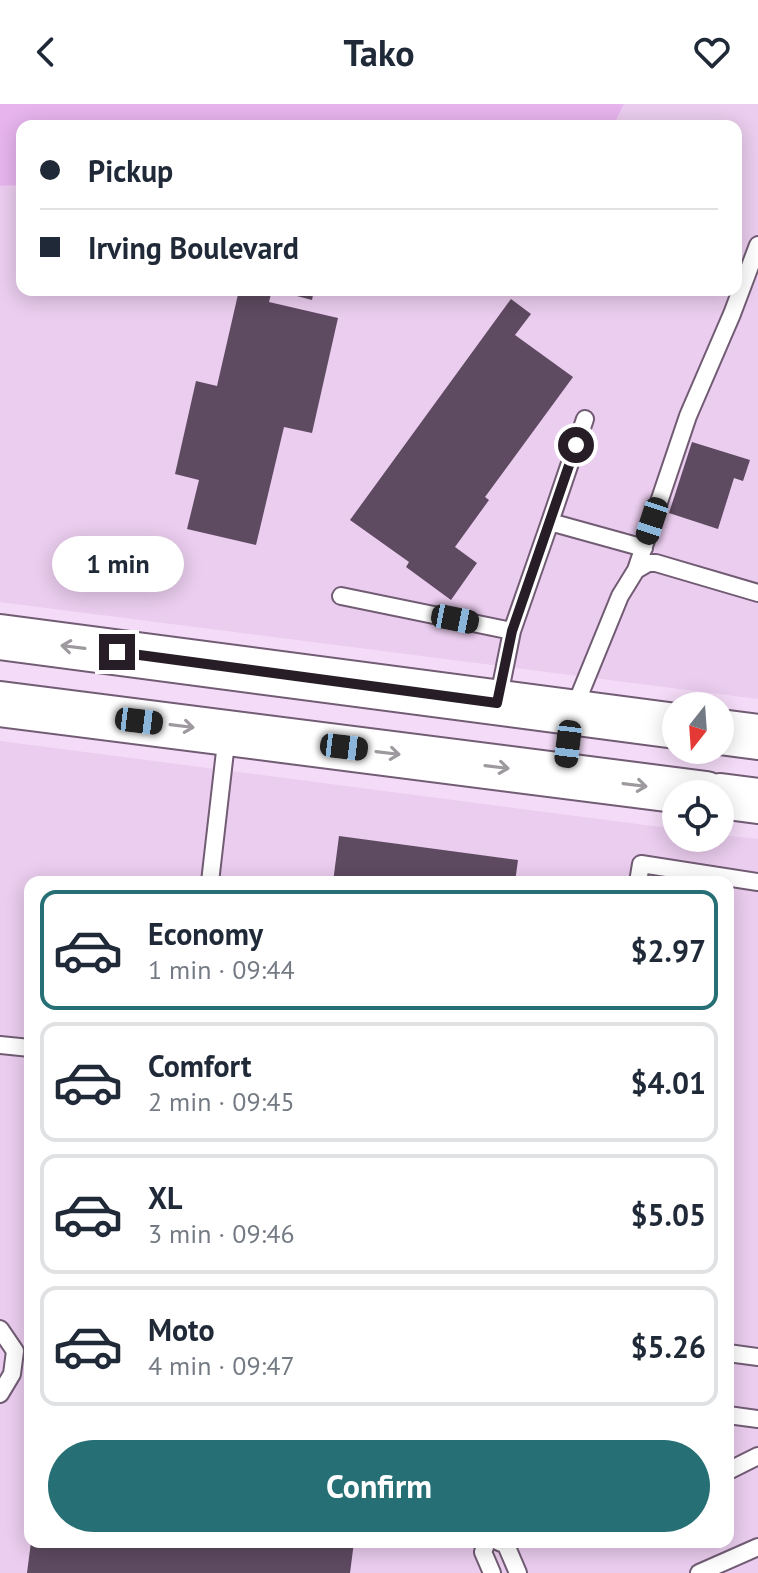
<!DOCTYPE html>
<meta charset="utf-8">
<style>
body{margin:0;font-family:"PT Sans",sans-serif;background:#f6f6f7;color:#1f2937;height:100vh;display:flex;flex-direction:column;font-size:30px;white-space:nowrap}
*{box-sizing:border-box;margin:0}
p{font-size:26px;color:#747a83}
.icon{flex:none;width:44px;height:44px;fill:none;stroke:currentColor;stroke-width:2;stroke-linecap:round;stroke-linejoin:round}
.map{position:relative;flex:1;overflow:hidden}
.drawer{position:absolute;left:24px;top:772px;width:710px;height:672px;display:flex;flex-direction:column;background:#fff;border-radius:16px;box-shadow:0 4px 20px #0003}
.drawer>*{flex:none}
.hud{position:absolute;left:16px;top:16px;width:726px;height:176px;border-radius:16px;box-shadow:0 4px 20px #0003;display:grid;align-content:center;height:176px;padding:0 24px;background:#fff}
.needle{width:52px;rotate:197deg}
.buttons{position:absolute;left:662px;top:588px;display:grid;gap:16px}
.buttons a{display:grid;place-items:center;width:72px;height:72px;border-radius:50%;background:#fff;box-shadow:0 4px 20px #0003;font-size:40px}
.end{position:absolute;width:36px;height:36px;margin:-18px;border:10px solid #261d27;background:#fff;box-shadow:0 0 0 4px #fff}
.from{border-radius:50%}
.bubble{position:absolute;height:56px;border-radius:28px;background:#fff;box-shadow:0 4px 20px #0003;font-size:26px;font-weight:700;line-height:56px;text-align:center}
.car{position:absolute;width:24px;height:48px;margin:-24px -12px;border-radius:10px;box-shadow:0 0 6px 2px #0007;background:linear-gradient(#222 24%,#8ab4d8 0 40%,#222 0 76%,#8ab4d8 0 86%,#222 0)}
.hud b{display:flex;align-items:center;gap:28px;height:76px;font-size:30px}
.hud b+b{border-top:2px solid #e0e1e3}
.hud i{width:20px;height:20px;background:#1f2937}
ul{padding:14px 0 0;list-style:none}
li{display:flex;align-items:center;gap:24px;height:120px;margin:0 16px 12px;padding:0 8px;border:4px solid #e0e1e3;border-radius:16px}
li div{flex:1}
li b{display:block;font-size:30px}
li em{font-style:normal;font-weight:700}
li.selected{border-color:#256f75}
li>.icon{width:72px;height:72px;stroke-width:1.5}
.cta{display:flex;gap:16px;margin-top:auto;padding:16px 24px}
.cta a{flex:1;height:92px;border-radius:48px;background:#256f75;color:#fff;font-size:32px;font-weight:700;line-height:92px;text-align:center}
header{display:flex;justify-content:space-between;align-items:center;height:104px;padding:0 24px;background:#fff;font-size:36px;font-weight:700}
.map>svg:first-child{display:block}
.built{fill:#ebcdef;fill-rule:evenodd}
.green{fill:#e7b4ee}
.building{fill:#5e4a61}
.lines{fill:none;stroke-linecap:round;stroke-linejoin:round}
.service-casing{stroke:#715c74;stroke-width:20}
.secondary-casing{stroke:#715c74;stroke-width:48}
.service{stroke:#fff;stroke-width:16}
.secondary{stroke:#fff;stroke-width:44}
.oneway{stroke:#9d999e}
.route{stroke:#261d27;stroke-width:10}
</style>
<header><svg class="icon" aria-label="back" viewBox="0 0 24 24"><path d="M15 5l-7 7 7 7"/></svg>Tako<svg class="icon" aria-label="heart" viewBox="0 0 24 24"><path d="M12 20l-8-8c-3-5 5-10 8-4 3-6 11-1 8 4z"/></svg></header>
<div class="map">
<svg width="758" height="1469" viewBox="0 0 758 1469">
<rect width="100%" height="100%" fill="#f4dbf7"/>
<path class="built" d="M624 0H758V595L0 498V82L22 81V186H736V22H613Z
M0 637 676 725V734H720V731L758 735V1469H0ZM30 778H728V1438H30Z"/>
<path class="green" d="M0 0H624L613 22H22V81L0 82Z"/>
<path class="building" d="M239 186H272L269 198 338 214 312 329 284 323 256 441 187 425 199 376 175 370 196 277 217 282Z
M274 186H314L312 196Z
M511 195 531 210 515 231 573 273 485 393 489 396 455 443 477 459 451 496 406 463 409 458 350 416Z
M692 338 750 356 743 377 734 374 718 425 669 409Z
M339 732 518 756 515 778H333Z
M31 1438H354L350 1469H27Z"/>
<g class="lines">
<g class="service-casing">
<path id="service" d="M550 418 585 315
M636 466 688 312 732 210 758 141
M341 492 512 527 550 418 644 444
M498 597 512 527
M573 607 620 492 636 466 648 459H656L758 489
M210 778 227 630
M638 778 641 760 758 778
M0 941 30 944
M0 1225 15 1247 12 1270 0 1290
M728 1249 758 1253
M728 1311 758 1315
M728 1367 758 1352
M487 1438 483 1448 492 1469
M499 1438 506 1441 518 1469
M699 1469 758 1443"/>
</g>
<g class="secondary-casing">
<path id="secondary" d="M0 533 676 622
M0 600 706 690
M720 628 758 633
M720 692 758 697"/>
</g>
<use href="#service" class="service"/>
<use href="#secondary" class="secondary"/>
</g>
<defs><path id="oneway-shaft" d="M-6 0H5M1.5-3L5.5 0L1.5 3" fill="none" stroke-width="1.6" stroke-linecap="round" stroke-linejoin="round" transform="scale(2)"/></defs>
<g class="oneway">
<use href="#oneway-shaft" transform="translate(73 543) rotate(-173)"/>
<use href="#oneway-shaft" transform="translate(182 622) rotate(7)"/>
<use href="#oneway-shaft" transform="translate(388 649) rotate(7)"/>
<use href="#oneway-shaft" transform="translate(497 663) rotate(7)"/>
<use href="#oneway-shaft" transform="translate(635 681) rotate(7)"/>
</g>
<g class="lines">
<path class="route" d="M117 548 497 599 512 527 576 341"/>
</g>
</svg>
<div class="buttons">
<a><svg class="needle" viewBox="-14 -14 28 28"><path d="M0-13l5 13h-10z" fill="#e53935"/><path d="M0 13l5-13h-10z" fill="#747a83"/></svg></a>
<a><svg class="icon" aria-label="locate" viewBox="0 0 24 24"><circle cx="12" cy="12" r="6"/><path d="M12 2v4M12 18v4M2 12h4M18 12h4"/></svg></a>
</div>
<i class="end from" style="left:576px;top:341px"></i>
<i class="end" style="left:117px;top:548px"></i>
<div class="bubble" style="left:52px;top:432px;width:132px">1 min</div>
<i class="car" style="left:652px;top:417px;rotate:198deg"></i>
<i class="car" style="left:455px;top:515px;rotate:101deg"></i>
<i class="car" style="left:139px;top:617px;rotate:97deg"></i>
<i class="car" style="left:568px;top:640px;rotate:187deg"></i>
<i class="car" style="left:344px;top:643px;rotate:97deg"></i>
<div class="hud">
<b><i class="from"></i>Pickup</b>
<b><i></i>Irving Boulevard</b>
</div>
<section class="drawer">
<ul>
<li class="selected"><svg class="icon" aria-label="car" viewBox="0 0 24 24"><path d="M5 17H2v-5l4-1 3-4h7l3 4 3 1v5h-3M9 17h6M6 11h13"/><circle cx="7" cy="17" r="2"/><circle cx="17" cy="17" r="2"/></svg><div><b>Economy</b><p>1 min · 09:44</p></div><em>$2.97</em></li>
<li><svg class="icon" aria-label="car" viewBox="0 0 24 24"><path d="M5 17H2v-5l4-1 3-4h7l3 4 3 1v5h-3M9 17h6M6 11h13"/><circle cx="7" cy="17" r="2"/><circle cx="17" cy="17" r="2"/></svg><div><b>Comfort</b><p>2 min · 09:45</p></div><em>$4.01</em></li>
<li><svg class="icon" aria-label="car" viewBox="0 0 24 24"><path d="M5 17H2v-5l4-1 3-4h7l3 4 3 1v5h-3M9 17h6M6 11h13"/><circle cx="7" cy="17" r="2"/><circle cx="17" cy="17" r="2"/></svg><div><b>XL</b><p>3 min · 09:46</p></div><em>$5.05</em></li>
<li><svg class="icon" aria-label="car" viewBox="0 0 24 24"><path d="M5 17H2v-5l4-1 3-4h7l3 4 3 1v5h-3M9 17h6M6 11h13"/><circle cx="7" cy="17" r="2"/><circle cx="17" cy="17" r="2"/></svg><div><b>Moto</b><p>4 min · 09:47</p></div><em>$5.26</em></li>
</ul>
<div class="cta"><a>Confirm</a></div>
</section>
</div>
